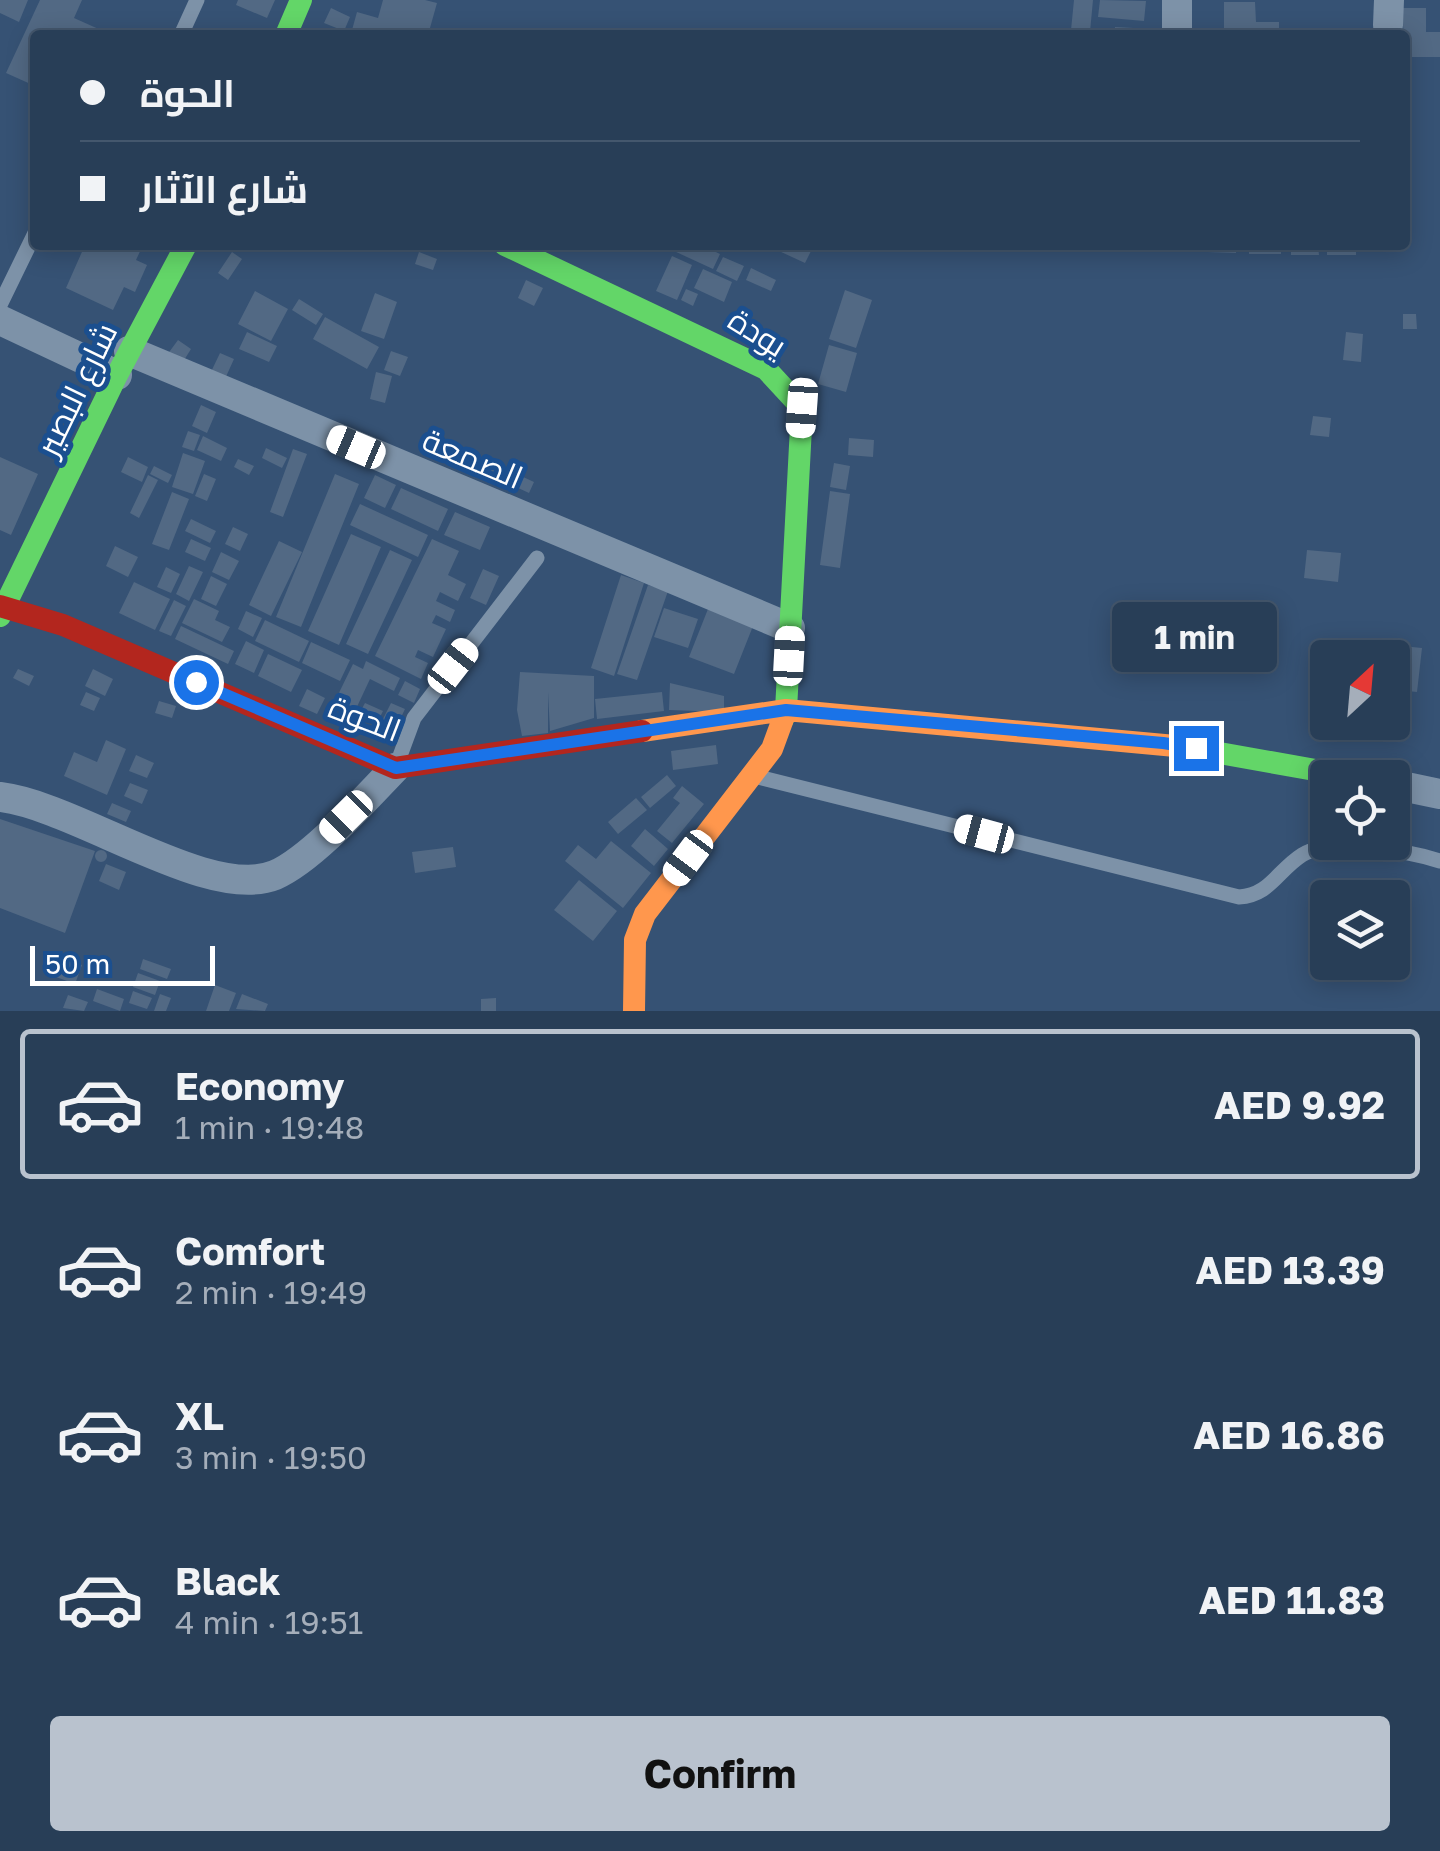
<!DOCTYPE html>
<meta charset="utf-8">
<style>
body{margin:0;font-family:"Golos Text",Cairo,sans-serif;background:#30455d;color:#f1f3f6;height:100vh;display:flex;flex-direction:column;font-size:38px;white-space:nowrap}
*{box-sizing:border-box;margin:0}
p{font-size:32px;color:#a5aeba}
.icon{flex:none;width:55px;height:55px;fill:none;stroke:currentColor;stroke-width:2;stroke-linecap:round;stroke-linejoin:round}
.map{position:relative;height:1011px;overflow:hidden}
.details{display:flex;flex-direction:column;background:#283e57;flex:1}
.details>*{flex:none}
.banner{position:absolute;left:30px;top:30px;width:1380px;height:220px;border-radius:10px;box-shadow:0 5px 25px #0003,0 0 0 2px #44576d;display:grid;align-content:center;height:220px;padding:0 50px;background:#283e57}
.needle{width:65px;rotate:26deg}
.controls{position:absolute;left:1310px;top:640px;display:grid;gap:20px}
.controls a{display:grid;place-items:center;width:100px;height:100px;border-radius:10px;background:#283e57;box-shadow:0 5px 25px #0003,0 0 0 2px #44576d;font-size:50px}
.scale{position:absolute;left:30px;bottom:25px;width:185px;box-sizing:border-box;padding-left:10px;border:5px solid #fff;border-top:0;font-size:28px;line-height:35px;white-space:nowrap;color:#fff;-webkit-text-stroke:8px #1b4f8f;paint-order:stroke}
.end{position:absolute;width:45px;height:45px;margin:-22px;border:12px solid #1a73e8;background:#fff;box-shadow:0 0 0 5px #fff}
.from{border-radius:50%}
.bubble{position:absolute;height:70px;border-radius:10px;background:#283e57;box-shadow:0 5px 25px #0003,0 0 0 2px #44576d;font-size:32px;font-weight:700;line-height:70px;text-align:center}
.car{position:absolute;width:30px;height:60px;margin:-30px -15px;border-radius:12px;box-shadow:0 0 8px 2px #0007;background:linear-gradient(#fff 24%,#345 0 40%,#fff 0 76%,#345 0 86%,#fff 0)}
.banner b{display:flex;align-items:center;gap:35px;height:95px;font-size:38px}
.banner b+b{border-top:2px solid #44576d}
.banner i{width:25px;height:25px;background:#f1f3f6}
ul{padding:18px 0 0;list-style:none}
li{display:flex;align-items:center;gap:30px;height:150px;margin:0 20px 15px;padding:0 30px;border:5px solid transparent;border-radius:10px}
li div{flex:1}
li b{display:block;font-size:38px}
li em{font-style:normal;font-weight:700}
li.selected{border-color:#b9c2ce}
li>.icon{width:90px;height:90px;stroke-width:1.5}
.primary-button{display:flex;gap:20px;margin-top:auto;padding:20px 50px}
.primary-button a{flex:1;height:115px;border-radius:10px;background:#b9c2ce;color:#111;font-size:40px;font-weight:700;line-height:115px;text-align:center}
.map>svg:first-child{display:block}
.building{fill:#526984}
.lines{fill:none;stroke-linecap:round;stroke-linejoin:round}
.lane{stroke:#7d92a8;stroke-width:15}
.street{stroke:#7d92a8;stroke-width:30}
.fast{stroke:#63d668;stroke-width:22}
.slow{stroke:#ff974d;stroke-width:22}
.jam{stroke:#b3261e;stroke-width:22}
.route{stroke:#1a73e8;stroke-width:12}
.labels{text-anchor:middle;dominant-baseline:central;stroke-width:10;stroke-linejoin:round;paint-order:stroke}
.street-label{font-size:32px;fill:#fff;stroke:#1b4f8f}
</style>
<div class="map">
<svg width="1440" height="1011" viewBox="0 0 1440 1011">
<rect width="100%" height="100%" fill="#365274"/>
<path class="building" d="M0 0H28L19 22 0 13Z
M40 0H82L74 18 112 35H35V86L6 73Z
M238 0H275L267 18 236 5Z
M383 0H425L437 3 428 35H369L352 30 357 12 378 18Z
M1074 0H1093L1090 32 1071 30Z
M1100 0 1146 1 1144 21 1098 17Z
M1224 2H1255L1256 22H1279V35H1224Z
M331 8 350 17 344 31 324 23Z
M1402 8H1426V32H1440V57H1405Z
M1115 27 1134 28 1133 35H1115Z
M85 245H143L136 260 147 265 135 292 124 287 113 310 66 288Z
M677 245H701L720 254 713 269 674 251Z
M766 245H814L805 263Z
M1207 245H1236V253L1207 252Z
M1249 245H1281V254H1249Z
M1291 245H1318L1319 255H1291Z
M1327 245H1356V255H1327Z
M232 252 242 259 228 280 218 273Z
M419 252 437 259 433 270 415 264Z
M672 256 692 265 677 300 656 291Z
M723 257 744 266 737 281 716 271Z
M751 268 776 280 771 291 746 280Z
M703 269 732 282 724 302 694 288Z
M526 280 543 288 534 306 518 298Z
M686 289 698 294 693 306 681 300Z
M845 290 872 300 856 348 829 339Z
M255 291 288 309 271 341 238 324Z
M375 293 397 302 384 339 361 331Z
M299 299 323 314 316 325 292 310Z
M1403 314H1416L1417 329H1403Z
M325 317 379 347 367 369 313 339Z
M247 332 277 346 269 362 239 349Z
M1346 332 1363 334 1361 362 1343 360Z
M178 340 191 349 181 365 167 355Z
M829 345 857 353 846 392 818 384Z
M391 351 408 357 400 376 384 370Z
M220 353 234 359 224 381 210 374Z
M376 372 392 376 385 403 370 399Z
M201 405 216 412 207 433 192 426Z
M1313 416 1331 418 1329 437 1310 435Z
M188 431 200 435 194 451 182 447Z
M203 436 227 448 221 461 197 450Z
M849 438 874 440 873 457 848 455Z
M266 448 287 458 282 468 262 458Z
M293 449 307 454 283 517 270 512Z
M183 453 205 461 193 494 172 487Z
M0 457 38 474 11 535 0 530Z
M128 457 148 467 142 482 121 472Z
M238 459 254 466 249 475 234 467Z
M487 461 502 466 499 474 484 469Z
M834 463 850 466 846 490 830 487Z
M154 466 172 475 168 483 150 474Z
M506 469 534 482 529 493 501 480Z
M204 474 216 479 207 501 195 496Z
M335 474 359 484 301 627 276 617Z
M148 475 158 480 139 518 130 513Z
M375 475 396 485 385 508 364 498Z
M401 488 448 509 438 531 391 509Z
M830 491 850 494 840 568 820 565Z
M172 492 189 499 169 550 152 544Z
M360 504 428 535 418 557 350 525Z
M455 512 490 527 480 550 444 535Z
M191 519 216 531 210 543 185 531Z
M233 527 248 534 240 551 225 544Z
M351 534 381 547 339 645 308 631Z
M191 539 211 548 205 561 185 552Z
M432 539 459 551 448 575 466 584 458 601 440 592 436 601 455 610 450 622 436 615 432 623 446 629 433 657 418 650 415 657 428 663 421 679 375 656Z
M279 541 302 552 271 616 249 605Z
M115 546 138 557 128 577 106 566Z
M390 550 412 560 368 654 346 644Z
M1307 550 1341 553 1338 582 1304 578Z
M221 552 239 561 229 580 212 572Z
M189 566 203 572 189 601 176 594Z
M166 567 180 574 171 593 157 587Z
M483 569 499 576 486 605 470 598Z
M621 575 644 583 614 676 591 668Z
M211 576 227 584 216 606 201 599Z
M134 582 170 599 155 630 119 613Z
M648 585 668 591 637 680 617 674Z
M194 599 219 611 215 620 230 627 222 642 182 623Z
M174 600 186 606 171 636 159 631Z
M664 608 698 619 688 648 654 637Z
M708 609 753 626 734 674 689 657Z
M246 611 262 618 253 637 238 629Z
M265 620 309 641 299 662 255 641Z
M181 626 234 651 228 664 175 639Z
M246 641 264 650 254 673 235 664Z
M311 642 350 660 340 681 302 663Z
M1402 646 1422 648 1417 692 1398 690Z
M268 654 302 670 291 692 258 676Z
M366 661 400 678 394 691 370 679 355 711 335 701 353 664 363 669Z
M18 669 34 676 29 686 13 678Z
M93 669 113 679 105 696 85 686Z
M520 672 594 676V718L550 731 548 692V733L522 736 517 710Z
M405 681 420 689 414 703 398 695Z
M670 683 724 696V712L669 710Z
M307 689 325 698 317 714 299 706Z
M86 692 100 698 94 711 80 705Z
M662 692 664 711 597 719 595 699Z
M159 701 176 706 172 718 155 713Z
M365 703 383 711 377 723 359 714Z
M391 703 405 709 394 732 380 725Z
M106 740 126 749 107 795 64 776 74 752 97 762Z
M716 745 718 764 673 770 671 751Z
M136 755 154 763 147 778 129 771Z
M667 775 676 786 650 808 641 797Z
M130 783 148 790 142 804 124 796Z
M682 786 704 804 672 843 657 831 680 803 673 798Z
M636 798 647 810 618 834 608 822Z
M112 803 131 811 126 822 107 814Z
M0 819 95 851 65 933 0 908Z
M645 829 668 849 654 866 631 846Z
M611 841 651 873 623 908 565 861 578 845 596 859Z
M453 847 456 867 415 873 412 852Z
M95 856a6 6 0 1 1 12 0a6 6 0 1 1-12 0Z
M106 864 126 872 119 890 99 881Z
M579 880 617 911 593 941 554 910Z
M55 955 82 965 75 984 48 974Z
M91 955 105 960 100 974 86 969Z
M143 959 171 969 167 979 140 969Z
M138 973 160 981 155 995 133 987Z
M215 985 236 993 229 1011H206Z
M97 989 124 999 120 1011 93 1001Z
M133 991 152 998 147 1009 129 1003Z
M160 994 171 998 166 1011H154Z
M242 994 268 1004 265 1011 236 1009Z
M68 995 88 1002 84 1011 63 1008Z
M496 998V1011H481V999Z"/>
<g class="lines">
<path class="lane" d="M181 35 197 0
M0 305 35 233
M397 764 414 718 537 558
M758 777 1239 897C1270 895 1277 871 1302 855 1331 837 1408 851 1440 861"/>
<path class="street" d="M1388 25 1389 0
M1177 35V0
M0 320 117 375
M129 351 790 628
M1392 784 1440 794
M0 797C77 806 209 902 275 875 312 859 366 798 395 768"/>
<path class="fast" d="M286 35 301 0
M505 245 766 369 802 408 786 710 783 719
M0 616 117 375 186 245
M1186 747 1360 778"/>
<path class="slow" d="M642 731 786 710 1186 747
M634 1011 635 940 645 914 772 749 783 719"/>
<path class="jam" d="M0 606 63 625 395 768 642 731"/>
</g>
<g class="lines">
<path class="route" d="M196 682 396 768 786 710 1163 743 1196 748"/>
</g>
<g class="labels">
<g class="street-label">
<text transform="translate(758 332) rotate(32)">يودة</text>
<text transform="translate(76 389) rotate(-64)">شارع البصير</text>
<text transform="translate(473 458) rotate(23)">الصمعة</text>
<text transform="translate(365 718) rotate(21)">الحوة</text>
</g>
</g>
</svg>
<div class="controls">
<a><svg class="needle" viewBox="-14 -14 28 28"><path d="M0-13l5 13h-10z" fill="#e53935"/><path d="M0 13l5-13h-10z" fill="#a5aeba"/></svg></a>
<a><svg class="icon" aria-label="locate" viewBox="0 0 24 24"><circle cx="12" cy="12" r="6"/><path d="M12 2v4M12 18v4M2 12h4M18 12h4"/></svg></a>
<a><svg class="icon" aria-label="layers" viewBox="0 0 24 24"><path d="M12 4l9 5-9 5-9-5zM3 14l9 5 9-5"/></svg></a>
</div>
<div class="scale">50 m</div>
<i class="end from" style="left:196px;top:682px"></i>
<i class="end" style="left:1196px;top:748px"></i>
<div class="bubble" style="left:1112px;top:602px;width:165px">1 min</div>
<i class="car" style="left:802px;top:408px;rotate:184deg"></i>
<i class="car" style="left:356px;top:447px;rotate:293deg"></i>
<i class="car" style="left:789px;top:656px;rotate:3deg"></i>
<i class="car" style="left:453px;top:666px;rotate:38deg"></i>
<i class="car" style="left:346px;top:817px;rotate:225deg"></i>
<i class="car" style="left:984px;top:834px;rotate:285deg"></i>
<i class="car" style="left:688px;top:858px;rotate:217deg"></i>
<div class="banner">
<b><i class="from"></i>الحوة</b>
<b><i></i>شارع الآثار</b>
</div>
</div>
<section class="details">
<ul>
<li class="selected"><svg class="icon" aria-label="car" viewBox="0 0 24 24"><path d="M5 17H2v-5l4-1 3-4h7l3 4 3 1v5h-3M9 17h6M6 11h13"/><circle cx="7" cy="17" r="2"/><circle cx="17" cy="17" r="2"/></svg><div><b>Economy</b><p>1 min · 19:48</p></div><em>AED 9.92</em></li>
<li><svg class="icon" aria-label="car" viewBox="0 0 24 24"><path d="M5 17H2v-5l4-1 3-4h7l3 4 3 1v5h-3M9 17h6M6 11h13"/><circle cx="7" cy="17" r="2"/><circle cx="17" cy="17" r="2"/></svg><div><b>Comfort</b><p>2 min · 19:49</p></div><em>AED 13.39</em></li>
<li><svg class="icon" aria-label="car" viewBox="0 0 24 24"><path d="M5 17H2v-5l4-1 3-4h7l3 4 3 1v5h-3M9 17h6M6 11h13"/><circle cx="7" cy="17" r="2"/><circle cx="17" cy="17" r="2"/></svg><div><b>XL</b><p>3 min · 19:50</p></div><em>AED 16.86</em></li>
<li><svg class="icon" aria-label="car" viewBox="0 0 24 24"><path d="M5 17H2v-5l4-1 3-4h7l3 4 3 1v5h-3M9 17h6M6 11h13"/><circle cx="7" cy="17" r="2"/><circle cx="17" cy="17" r="2"/></svg><div><b>Black</b><p>4 min · 19:51</p></div><em>AED 11.83</em></li>
</ul>
<div class="primary-button"><a>Confirm</a></div>
</section>
